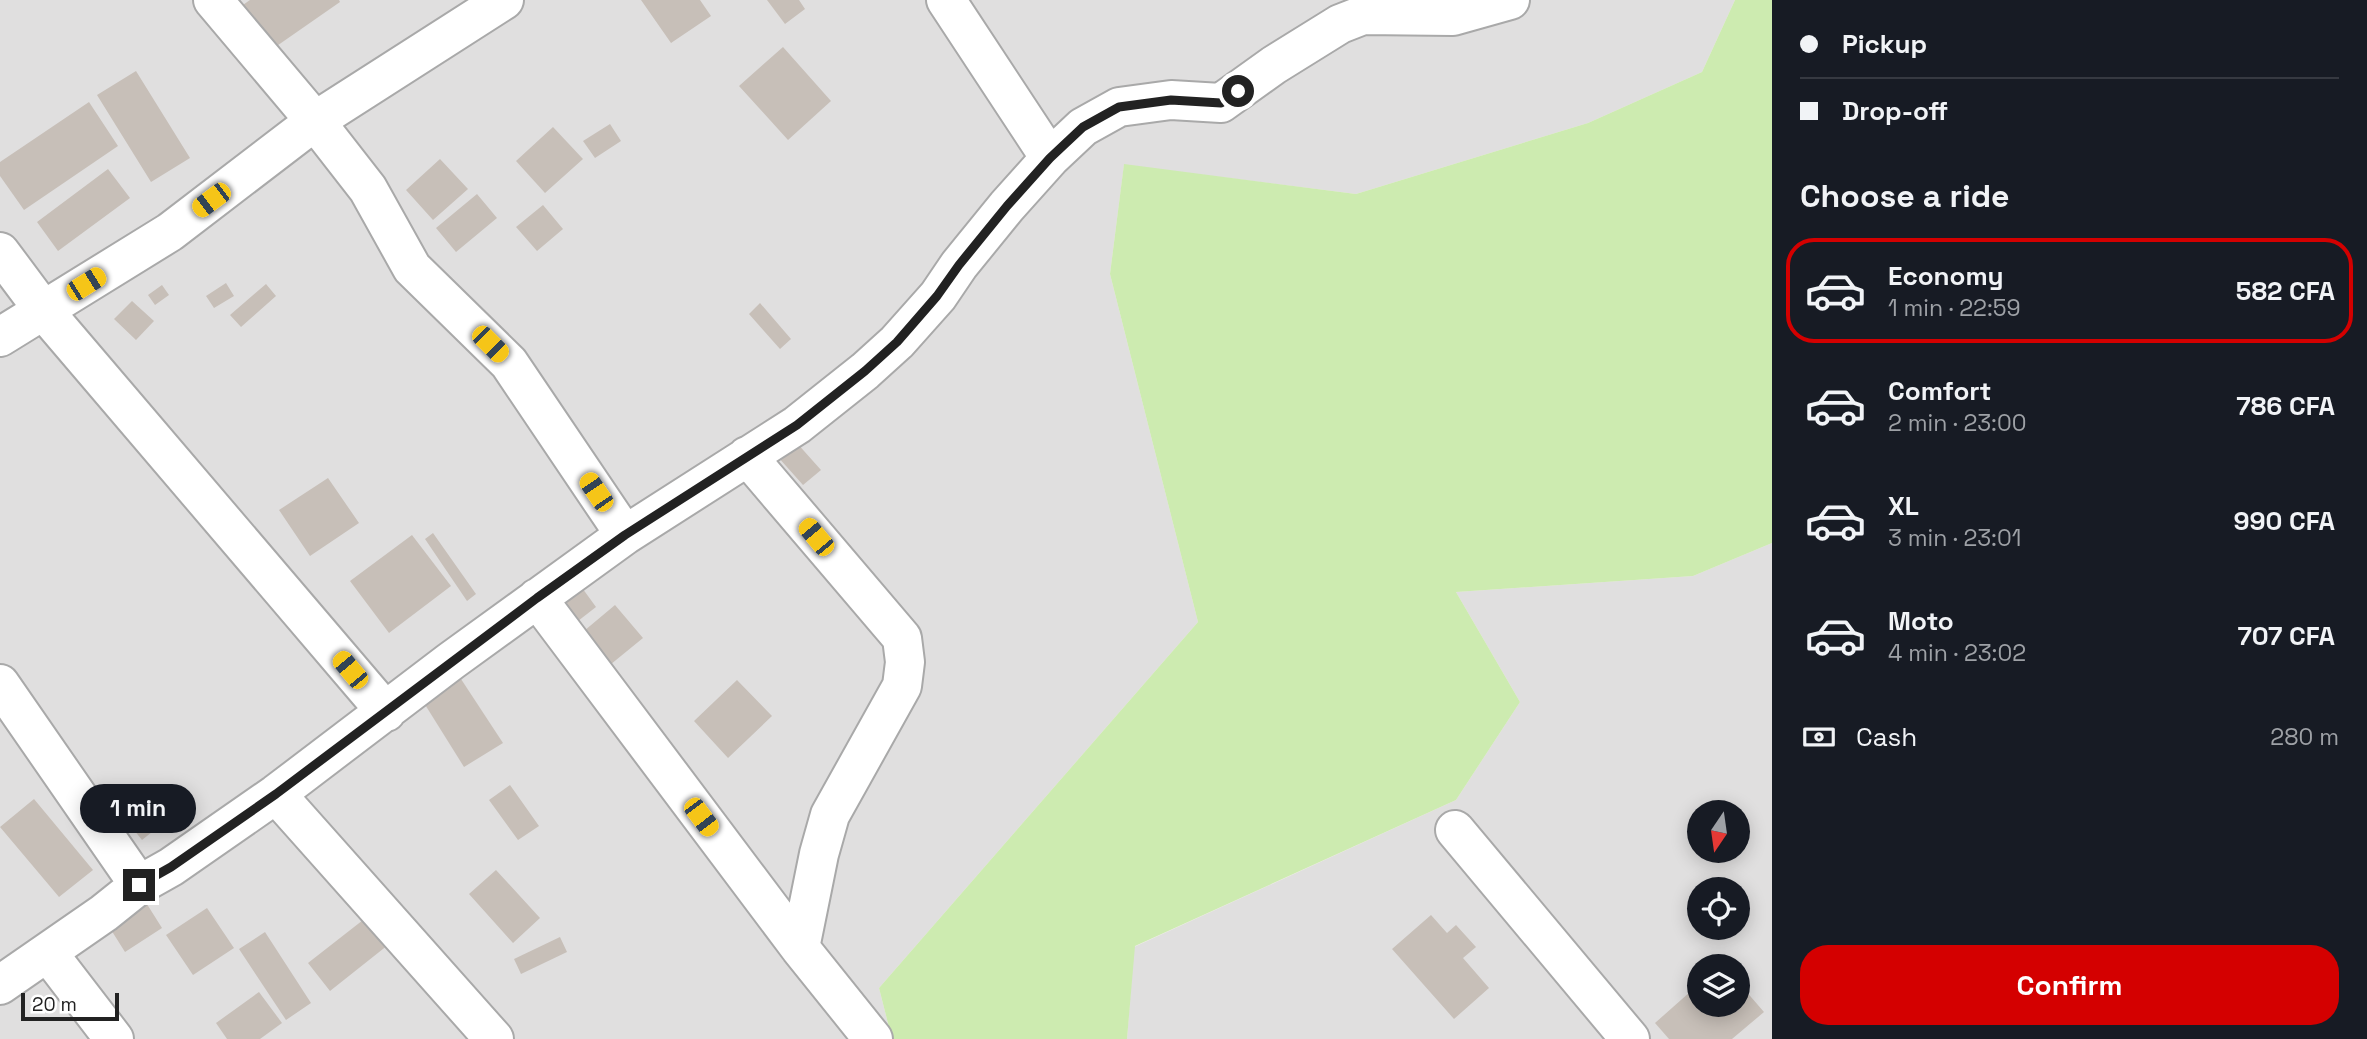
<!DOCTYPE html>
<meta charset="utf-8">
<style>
body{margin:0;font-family:"Space Grotesk",sans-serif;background:#242831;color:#f1f3f6;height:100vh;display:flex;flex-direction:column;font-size:26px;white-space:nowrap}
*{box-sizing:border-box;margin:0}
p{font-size:23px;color:#9ea1a6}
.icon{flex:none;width:38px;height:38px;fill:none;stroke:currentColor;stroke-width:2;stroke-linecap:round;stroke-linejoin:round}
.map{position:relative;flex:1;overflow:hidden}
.drawer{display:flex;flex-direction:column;background:#171b24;width:595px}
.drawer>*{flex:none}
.hud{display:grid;align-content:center;height:154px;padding:0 28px;background:#171b24}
.needle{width:46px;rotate:193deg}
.buttons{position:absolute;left:1687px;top:800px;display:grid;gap:14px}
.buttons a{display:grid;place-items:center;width:63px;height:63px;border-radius:50%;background:#171b24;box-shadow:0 4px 18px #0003;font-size:35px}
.scale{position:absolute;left:21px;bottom:18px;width:98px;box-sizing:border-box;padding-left:7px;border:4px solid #222;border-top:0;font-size:19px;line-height:24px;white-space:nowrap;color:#222;-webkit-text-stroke:5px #fff;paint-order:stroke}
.end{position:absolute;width:32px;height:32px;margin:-16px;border:9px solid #222;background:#fff;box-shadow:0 0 0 4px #fff}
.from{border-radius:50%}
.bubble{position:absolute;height:49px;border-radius:24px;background:#171b24;box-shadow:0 4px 18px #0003;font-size:23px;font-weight:800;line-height:49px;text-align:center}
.car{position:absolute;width:21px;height:42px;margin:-21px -10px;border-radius:9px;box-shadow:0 0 5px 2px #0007;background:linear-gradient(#f5c518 24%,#345 0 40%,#f5c518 0 76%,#345 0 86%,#f5c518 0)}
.hud b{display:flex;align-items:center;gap:24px;height:66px;font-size:26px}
.hud b+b{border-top:2px solid #363941}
.hud i{width:18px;height:18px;background:#f1f3f6}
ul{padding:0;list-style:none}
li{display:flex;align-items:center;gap:21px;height:105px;margin:0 14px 10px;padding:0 14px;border:4px solid transparent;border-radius:28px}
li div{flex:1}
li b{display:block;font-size:26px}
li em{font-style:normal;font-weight:800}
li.current{border-color:#d40000}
li>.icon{width:63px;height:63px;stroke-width:1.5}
h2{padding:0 28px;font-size:32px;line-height:84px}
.pay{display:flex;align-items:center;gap:18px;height:77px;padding:0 28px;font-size:26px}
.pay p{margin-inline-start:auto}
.action{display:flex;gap:14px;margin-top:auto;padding:14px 28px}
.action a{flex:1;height:80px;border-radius:28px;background:#d40000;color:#fff;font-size:28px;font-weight:800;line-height:80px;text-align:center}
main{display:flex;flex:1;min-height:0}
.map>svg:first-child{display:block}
.residential{fill:#e0dfdf;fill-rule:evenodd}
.grass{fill:#cdebb0}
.building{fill:#c7bfb8}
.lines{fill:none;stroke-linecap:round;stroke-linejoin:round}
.street-casing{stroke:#a9a9a9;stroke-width:42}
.street{stroke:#fff;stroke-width:38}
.route{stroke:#222;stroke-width:9}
</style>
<main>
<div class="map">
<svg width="1772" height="1039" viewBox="0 0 1772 1039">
<rect width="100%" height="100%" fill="#f2efe9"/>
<path class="residential" d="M0 0H1735L1702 72 1588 123 1356 194 1124 165 1110 274 1198 622 879 988 892 1039H0Z
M1772 543V1039H1127L1134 947 1456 800 1520 702 1456 592 1693 576ZM1699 812H1738V850H1699ZM1699 889H1738V928H1699ZM1699 966H1738V1004H1699Z"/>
<path class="grass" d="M1735 0H1772V543L1693 576 1456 592 1520 702 1456 800 1135 946 1127 1039H892L879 988 1198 622 1110 274 1124 164 1356 194 1588 123 1702 72Z"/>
<path class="building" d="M250 0H339L340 2 271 50 240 7Z
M641 0H700L711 16 671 43Z
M767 0H799L805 9 785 24Z
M783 47 831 101 788 140 739 86Z
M136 71 190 158 151 182 97 95Z
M89 102 118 146 24 210 0 176V162Z
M610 124 621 141 595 158 583 141Z
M553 127 583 159 545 193 516 161Z
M440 159 468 189 433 220 406 190Z
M108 169 130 198 58 251 37 222Z
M477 194 497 218 456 252 436 228Z
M543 205 563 229 537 251 516 227Z
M226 283 234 296 214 308 206 296Z
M266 284 276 296 241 327 230 315Z
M162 285 169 295 155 305 148 295Z
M132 301 154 321 136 340 114 319Z
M760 303 791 339 780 349 749 314Z
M796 442 821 470 803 485 778 457Z
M328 478 359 523 310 556 279 510Z
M433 533 476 594 467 601 425 539Z
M412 535 451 586 389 633 350 581Z
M580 585 596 607 569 628 553 606Z
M615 605 643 638 605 669 578 636Z
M461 679 503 743 464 767 424 703Z
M737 680 772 716 728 758 694 721Z
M510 785 539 826 518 840 489 800Z
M138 794 162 824 142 840 118 810Z
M34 799 93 870 59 897 0 827Z
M496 870 540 918 513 943 469 894Z
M145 901 162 928 125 952 108 925Z
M207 908 234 948 193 975 166 935Z
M372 913 393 941 330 991 308 963Z
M1431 915 1447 933 1456 925 1476 947 1463 958 1489 988 1454 1019 1392 949Z
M265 932 311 1003 286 1020 239 949Z
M560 937 567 952 521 974 514 959Z
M1738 982 1764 1012 1732 1039H1669L1655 1023 1699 984V1004H1738Z
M259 992 282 1023 260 1039H227L216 1023Z"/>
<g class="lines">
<g class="street-casing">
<path id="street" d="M213 0 315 121 368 189 412 268 509 363 625 535
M946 0 1050 158
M0 252 44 311 386 712
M0 337 170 232 315 121 504 0
M747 456 902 638 905 662 902 686 830 815 819 854 800 948
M537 598 800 948 873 1039
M0 684 139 885
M276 794 494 1039
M1455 830 1630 1039
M48 953 114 1039
M0 985 104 913 139 885 171 867 276 794 451 661 625 535 797 425 865 371 897 342 938 296 959 265 1007 206 1050 158 1083 127 1119 107 1171 100 1221 103 1274 65 1340 24 1363 15 1453 16 1510 0"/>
</g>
<use href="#street" class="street"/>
</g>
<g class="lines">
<path class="route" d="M139 885 171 867 276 794 537 598 625 535 797 425 865 371 897 342 937 296 959 265 1007 206 1050 158 1083 127 1119 107 1171 100 1221 103 1238 91"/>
</g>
</svg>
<div class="buttons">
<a><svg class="needle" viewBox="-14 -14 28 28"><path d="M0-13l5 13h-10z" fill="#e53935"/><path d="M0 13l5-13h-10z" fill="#9ea1a6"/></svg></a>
<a><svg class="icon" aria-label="locate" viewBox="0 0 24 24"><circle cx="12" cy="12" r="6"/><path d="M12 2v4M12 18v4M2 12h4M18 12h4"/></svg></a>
<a><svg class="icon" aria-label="layers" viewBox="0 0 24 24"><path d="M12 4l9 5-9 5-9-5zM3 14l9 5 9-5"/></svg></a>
</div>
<div class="scale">20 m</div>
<i class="end from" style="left:1238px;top:91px"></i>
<i class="end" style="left:139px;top:885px"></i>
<div class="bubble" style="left:80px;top:784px;width:116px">1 min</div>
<i class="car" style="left:211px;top:200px;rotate:233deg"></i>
<i class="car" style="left:86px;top:284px;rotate:58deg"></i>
<i class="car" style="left:490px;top:344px;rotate:135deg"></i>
<i class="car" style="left:596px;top:492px;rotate:326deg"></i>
<i class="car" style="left:816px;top:537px;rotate:320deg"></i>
<i class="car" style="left:350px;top:670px;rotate:320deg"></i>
<i class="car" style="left:701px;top:817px;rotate:143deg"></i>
</div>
<section class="drawer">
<div class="hud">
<b><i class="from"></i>Pickup</b>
<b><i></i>Drop-off</b>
</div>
<h2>Choose a ride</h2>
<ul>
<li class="current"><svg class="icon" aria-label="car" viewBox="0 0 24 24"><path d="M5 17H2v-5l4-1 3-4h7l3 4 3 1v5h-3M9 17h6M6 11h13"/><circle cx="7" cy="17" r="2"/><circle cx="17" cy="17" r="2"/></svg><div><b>Economy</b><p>1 min · 22:59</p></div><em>582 CFA</em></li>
<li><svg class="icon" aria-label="car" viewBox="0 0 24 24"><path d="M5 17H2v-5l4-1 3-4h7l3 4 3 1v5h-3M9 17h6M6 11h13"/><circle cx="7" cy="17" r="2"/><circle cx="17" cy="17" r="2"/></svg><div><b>Comfort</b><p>2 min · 23:00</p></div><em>786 CFA</em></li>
<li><svg class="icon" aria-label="car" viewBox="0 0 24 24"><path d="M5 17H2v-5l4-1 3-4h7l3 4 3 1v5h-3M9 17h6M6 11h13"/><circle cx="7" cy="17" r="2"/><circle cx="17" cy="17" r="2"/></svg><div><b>XL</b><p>3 min · 23:01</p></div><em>990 CFA</em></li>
<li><svg class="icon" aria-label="car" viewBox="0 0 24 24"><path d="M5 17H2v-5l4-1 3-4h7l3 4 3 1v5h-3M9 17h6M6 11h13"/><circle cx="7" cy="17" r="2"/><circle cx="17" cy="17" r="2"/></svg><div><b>Moto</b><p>4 min · 23:02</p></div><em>707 CFA</em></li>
</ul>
<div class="pay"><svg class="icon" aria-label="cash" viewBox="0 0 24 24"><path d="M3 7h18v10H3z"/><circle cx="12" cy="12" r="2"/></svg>Cash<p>280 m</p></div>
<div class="action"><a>Confirm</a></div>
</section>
</main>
